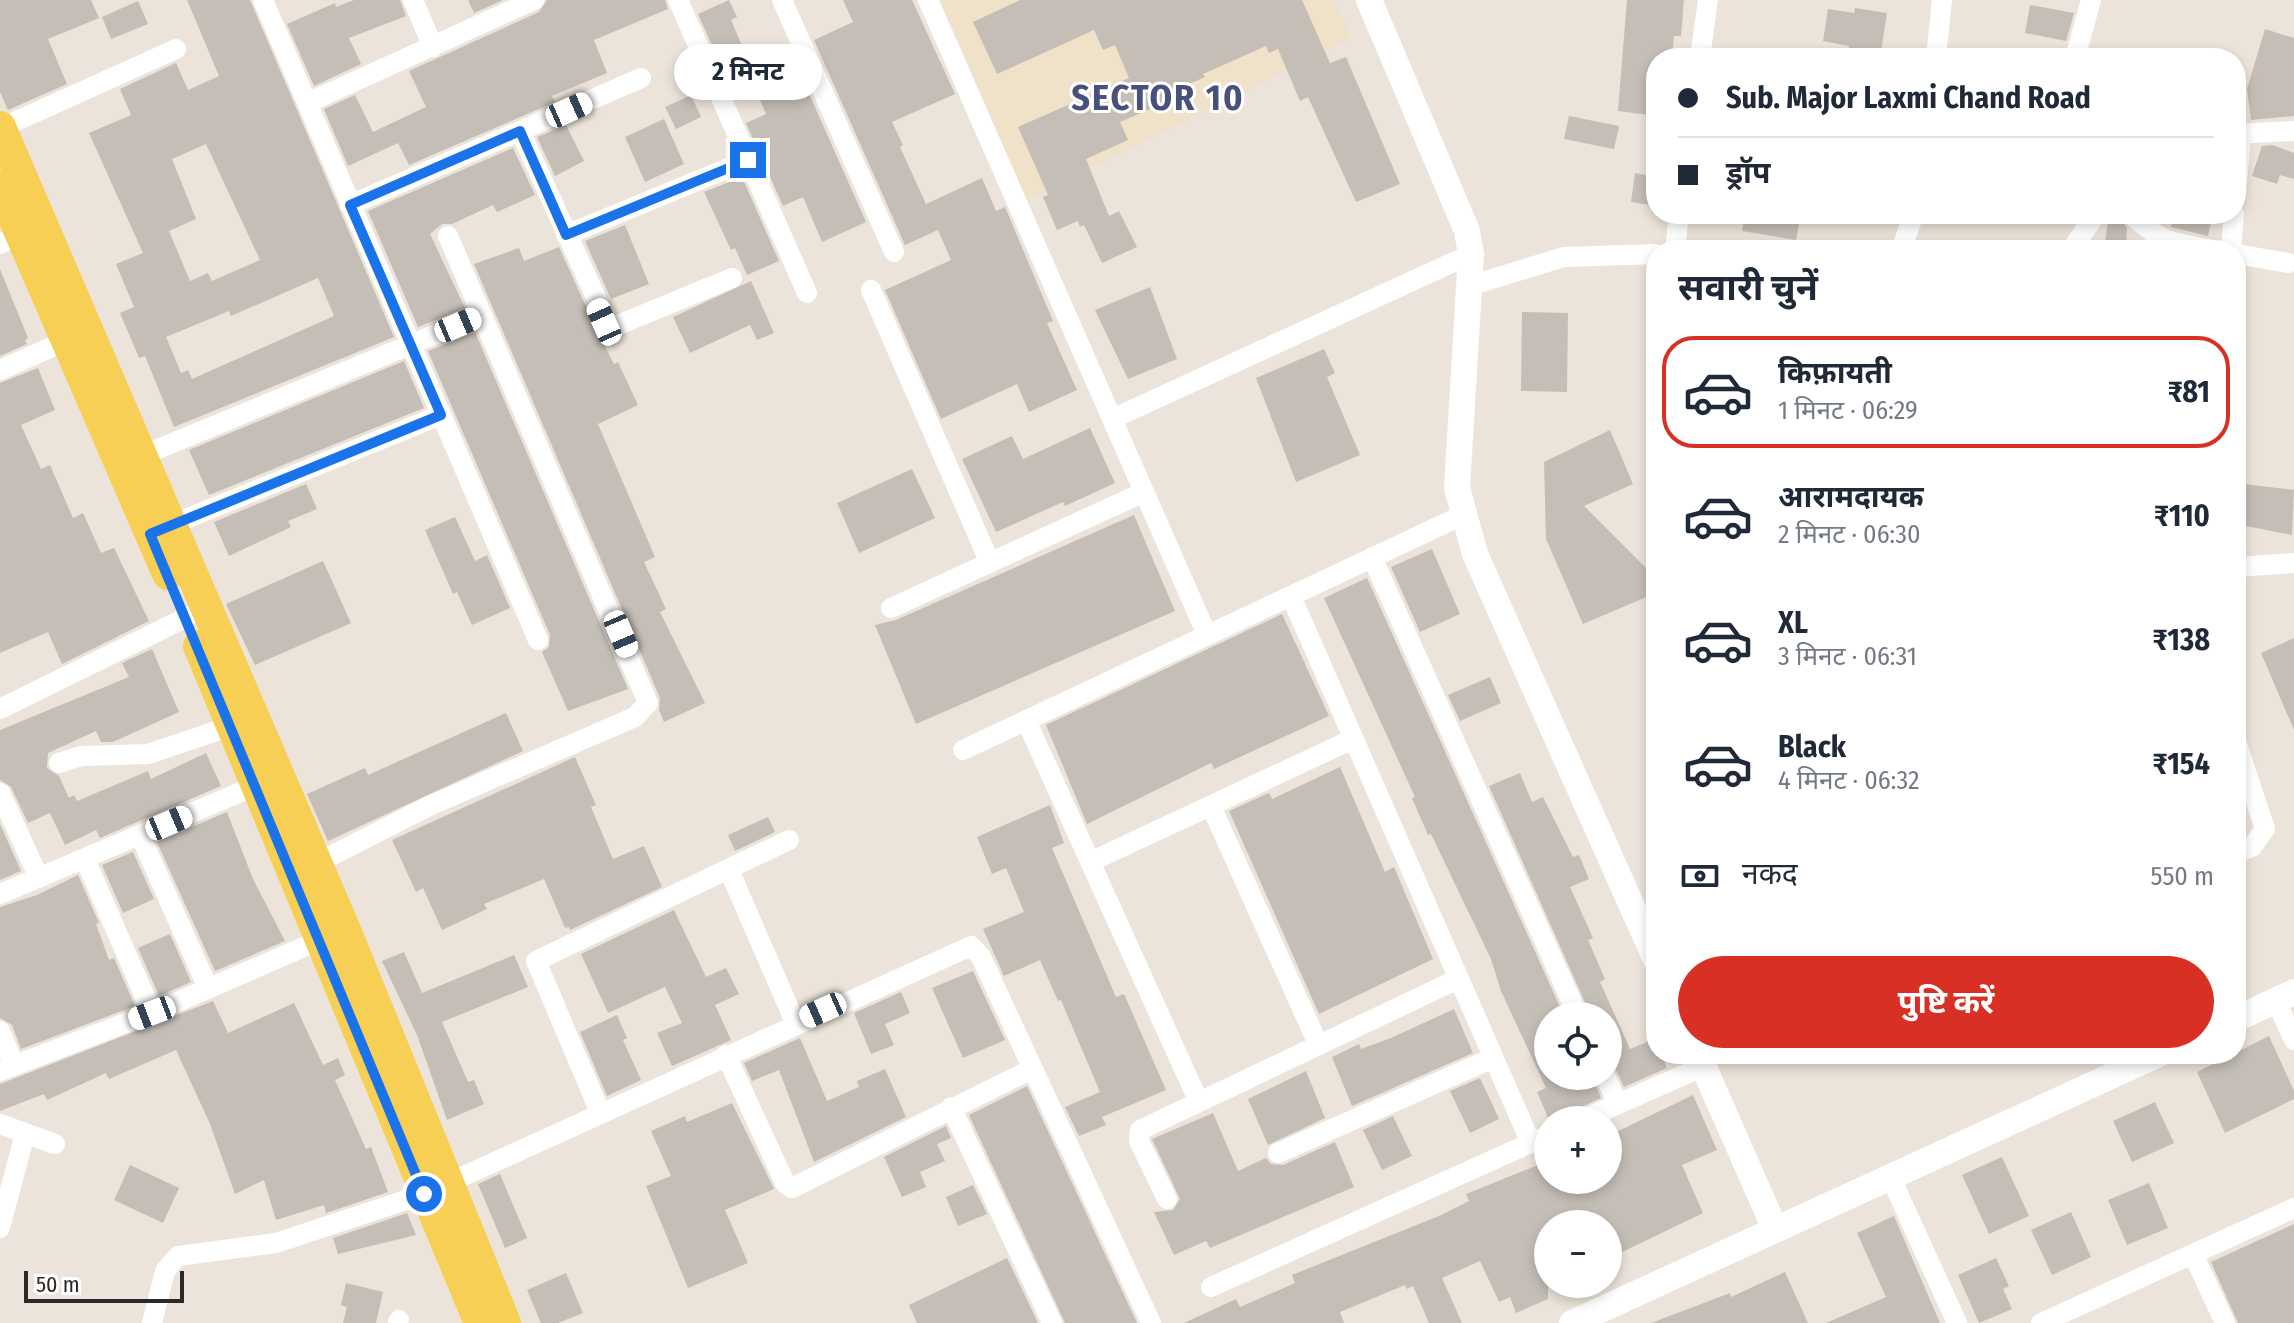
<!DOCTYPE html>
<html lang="hi">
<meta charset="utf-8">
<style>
body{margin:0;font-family:"Fira Sans Condensed","Noto Sans Devanagari",sans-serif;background:#f2f2f3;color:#1f2937;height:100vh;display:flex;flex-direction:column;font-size:30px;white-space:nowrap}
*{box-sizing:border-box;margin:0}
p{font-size:26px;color:#747a83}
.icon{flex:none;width:44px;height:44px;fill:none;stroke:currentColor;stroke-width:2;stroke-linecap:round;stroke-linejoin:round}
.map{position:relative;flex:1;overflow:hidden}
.drawer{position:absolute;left:1646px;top:240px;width:600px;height:824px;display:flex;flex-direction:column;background:#fff;border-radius:32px;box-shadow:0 4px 12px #0003}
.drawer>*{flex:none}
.hud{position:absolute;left:1646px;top:48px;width:600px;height:176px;border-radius:32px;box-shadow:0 4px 12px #0003;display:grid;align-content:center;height:176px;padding:0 32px;background:#fff}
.buttons{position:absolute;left:1534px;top:1002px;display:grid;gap:16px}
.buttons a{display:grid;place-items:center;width:88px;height:88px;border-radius:50%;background:#fff;box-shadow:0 4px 12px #0003;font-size:40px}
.scale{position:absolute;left:24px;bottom:20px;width:160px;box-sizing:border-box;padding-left:8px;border:4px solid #292929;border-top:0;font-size:22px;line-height:28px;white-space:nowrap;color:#292929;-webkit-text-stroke:6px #fff;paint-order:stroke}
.end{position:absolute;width:36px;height:36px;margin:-18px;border:10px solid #1a73e8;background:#fff;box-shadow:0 0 0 4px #fff}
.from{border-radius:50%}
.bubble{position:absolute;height:56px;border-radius:28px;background:#fff;box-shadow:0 4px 12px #0003;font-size:26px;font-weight:700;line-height:56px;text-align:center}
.car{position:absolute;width:24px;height:48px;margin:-24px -12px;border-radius:10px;box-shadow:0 0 6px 2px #0007;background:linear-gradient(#fff 24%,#345 0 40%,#fff 0 76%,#345 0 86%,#fff 0)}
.hud b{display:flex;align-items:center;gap:28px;height:76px;font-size:30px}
.hud b+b{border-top:2px solid #e0e1e3}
.hud i{width:20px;height:20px;background:#1f2937}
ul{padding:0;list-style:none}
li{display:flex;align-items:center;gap:24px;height:112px;margin:0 16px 12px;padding:0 16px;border:4px solid transparent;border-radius:32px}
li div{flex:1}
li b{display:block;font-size:30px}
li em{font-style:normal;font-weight:700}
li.active{border-color:#d93025}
li>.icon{width:72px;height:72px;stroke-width:1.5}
h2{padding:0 32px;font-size:36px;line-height:96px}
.pay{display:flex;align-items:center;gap:20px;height:88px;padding:0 32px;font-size:30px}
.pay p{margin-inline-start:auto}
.cta{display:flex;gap:16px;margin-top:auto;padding:16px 32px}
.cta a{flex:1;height:92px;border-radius:48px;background:#d93025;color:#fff;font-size:32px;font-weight:700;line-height:92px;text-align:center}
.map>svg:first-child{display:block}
.education{fill:#efe2c8}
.building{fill:#c4beb6;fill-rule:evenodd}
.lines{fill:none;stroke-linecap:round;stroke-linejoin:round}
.minor{stroke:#fff;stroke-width:20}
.tertiary{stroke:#fff;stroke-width:26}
.primary{stroke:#f7cf54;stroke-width:32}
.route{stroke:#1a73e8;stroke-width:10}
.labels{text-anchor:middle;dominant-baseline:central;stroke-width:6;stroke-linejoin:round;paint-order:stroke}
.district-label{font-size:36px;font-weight:bold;letter-spacing:2px;fill:#47517c;stroke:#fff}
</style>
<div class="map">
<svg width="2294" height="1323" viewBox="0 0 2294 1323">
<rect width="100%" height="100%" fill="#ece4da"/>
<path class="education" d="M941 0H1334L1351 38 1027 200Z"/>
<path class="building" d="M0 0H91L99 18 48 39 67 84 8 110 0 92Z
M187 0H250L394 337 174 427 145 356 139 358 120 313 134 307 116 264 143 253 89 133 131 115 120 89 176 63 188 90 219 76ZM206 144 260 260 212 281 208 273 190 281 169 231 196 219 172 159ZM318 278 334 316 192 379 188 370 181 373 166 337 229 311 231 316Z
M354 0H400L406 16 349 38 361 64 314 86 287 24 335 3 336 7Z
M468 0H503L474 13Z
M547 0H665L668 9 594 40 607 73 552 96 555 102 409 165 398 143 348 166 324 109 355 95 373 132 426 107 409 71 539 12Z
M729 0 737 17 731 20 743 48 718 59 698 14Z
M843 0H912L955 94 892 122 903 145 900 147 926 204 982 178 996 211 1005 207 1053 321 1047 323 1077 390 1029 412 1017 384 941 419 885 290 951 260 938 230 905 245 814 40 853 22Z
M1020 0H1302L1330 63 1346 57 1400 184 1356 202 1308 97 1300 101 1278 49 1269 53 1266 46 1203 74 1205 77 1180 88 1183 95 1120 122 1128 140 1086 159 1109 216 1119 211 1137 247 1102 263 1084 225 1080 227 1078 221 1057 230 1043 197 1048 195 1018 127 1129 78 1115 45 1103 50 1094 30 997 74 973 22Z
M1627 0H1684L1681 36H1674L1672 58H1656V116L1618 111Z
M138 1 148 24 111 39 102 17Z
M2030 5 2074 13 2066 41 2025 33Z
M1855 8 1887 13 1880 58 1848 55 1849 46 1823 41 1828 9 1854 13Z
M2265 29 2294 38V116L2251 120 2247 89Z
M790 51 866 222 822 242 803 197 783 206 746 123 766 114 747 70Z
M691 95 701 117 676 129 665 107Z
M1569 116 1619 126 1614 149 1564 139Z
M664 119 684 164 645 182 625 137Z
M566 125 584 161 555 176 537 137Z
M2272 145 2294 153V179L2280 175 2277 184 2252 176 2262 146Z
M513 148 535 195 497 212 493 205 452 224H442L430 234 465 308 418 327 368 211Z
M1635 173 1656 177V206L1631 202Z
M742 177 779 261 747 275 735 248 731 250 704 192Z
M1745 214H1801L1796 240 1742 231Z
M2173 214H2213L2208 236 2171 227Z
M2109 215 2118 216 2127 228 2126 250H2104Z
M625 225 649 284 611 299 585 241Z
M559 247 597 331 614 364 618 362 638 405 598 424 655 557 644 562 666 609 660 612 705 703 664 722 659 710 660 698 474 264 519 248 524 261Z
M0 269 28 338 25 340 27 344 0 356Z
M751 281 774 333 757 340 750 325 690 353 673 317Z
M1150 287 1177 359 1128 379 1095 310Z
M1522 312 1568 313 1567 392 1521 391Z
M475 332 628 689 568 711 542 652 549 647 550 635 428 351Z
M1324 349 1335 373 1327 377 1360 455 1296 482 1256 378Z
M404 361 424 408 209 495 189 450Z
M38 368 55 410 21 425 41 469 50 465 73 518 83 513 101 553 114 548 149 621 62 664 48 632 0 653V383Z
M1090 428 1115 483 1065 506 1063 502 996 532 962 459 1012 436 1023 459Z
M1610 430 1633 484 1584 506 1656 578V593L1583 624 1546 539 1544 462Z
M912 469 935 518 859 553 837 503Z
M2236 483 2294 490 2292 535 2236 524Z
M306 484 317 509 288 521 291 527 229 556 214 522Z
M1134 515 1175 611 916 724 875 625 896 620Z
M455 517 475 561 487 555 510 608 472 625 457 592 453 594 425 530Z
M1432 549 1460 614 1420 632 1391 567Z
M323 561 351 623 255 665 226 604Z
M1367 578 1564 1016H1548V1076H1592L1601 1098 1553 1120H1549L1537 1092 1546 1088 1501 991 1491 959 1431 834 1428 835 1412 798 1415 797 1324 598Z
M1282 614 1329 716 1214 769 1211 763 1087 824 1046 725Z
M2294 638V730L2261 653Z
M152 649 179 712 113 742H101L96 731 48 753 47 768 59 776 69 798 74 795 77 801 148 771 151 779 206 753 221 786 100 838 96 830 65 845 50 813 28 823 11 787 0 780V730L129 677 122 663Z
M1490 677 1501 703 1460 721 1448 695Z
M506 713 523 751 328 841 307 794 365 768 368 775Z
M575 757 596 805 591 807 613 859 644 846 662 887 570 930 569 927 565 928 544 879 484 904 487 909 442 930 423 888 416 892 392 840Z
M1340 767 1385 872 1394 867 1433 959 1319 1014 1229 811 1269 793 1272 799Z
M1520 773 1532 802 1543 797 1573 857 1579 855 1589 879 1570 887 1593 938 1588 940 1605 979 1600 982 1630 1049 1654 1039 1656 1054H1661L1667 1068 1624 1087 1616 1070 1608 1064V1016H1591L1489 786Z
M1050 805 1064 843 1052 848 1116 997 1124 994 1166 1090 1102 1117 1106 1125 1079 1136 1065 1107 1100 1092 1061 1000 1058 1001 1040 960 1004 976 983 929 1024 912 1006 868 992 874 977 837Z
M227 812 253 879 285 941 215 971 157 842Z
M768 817 775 832 735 851 728 835Z
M0 824 21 871 0 880Z
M133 852 154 899 123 913 102 865Z
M78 875 99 923 96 924 109 960 114 958 135 1006 21 1049 12 1025 0 1018V907L37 895Z
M674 910 706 977 726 968 739 994 715 1005 731 1040 672 1066 657 1033 682 1023 665 987 608 1013 581 954Z
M170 934 191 982 159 996 138 948Z
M404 952 422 993 514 955 528 987 442 1022 468 1082 474 1080 484 1104 447 1120 417 1035 382 961Z
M973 971 1005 1040 963 1058 932 988Z
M901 992 910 1013 885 1024 894 1045 871 1054 854 1013Z
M213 1001 228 1033 294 1003 323 1065 338 1058 345 1075 335 1080 366 1149 371 1147 388 1192 326 1213 324 1205 276 1220 264 1180 235 1194 210 1124 176 1050 109 1079 106 1073 47 1100 44 1094 0 1111V1084Z
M1454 1009 1473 1053 1352 1106 1332 1057 1359 1044 1361 1049 1391 1038Z
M617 1015 627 1038 623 1040 641 1080 607 1096 580 1032Z
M2269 1036 2294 1091V1099L2225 1133 2197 1072Z
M800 1038 827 1101 859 1087 857 1081 885 1069 906 1117 814 1162 779 1070 752 1081 744 1063Z
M1306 1071 1325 1118 1268 1145 1248 1099Z
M1480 1078 1499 1119 1470 1133 1450 1091Z
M1027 1086 1137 1323H1065L969 1115Z
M1693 1095 1717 1150 1682 1165 1703 1213 1614 1256 1608 1254V1224H1548V1299L1516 1313 1510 1297 1499 1302 1480 1261 1442 1278 1462 1323H1429L1413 1286 1407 1289 1405 1285 1340 1312 1344 1323H1184L1236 1299 1240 1307 1295 1283 1292 1275 1439 1216 1469 1201 1466 1194 1548 1161V1180H1608V1136Z
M2155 1102 2174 1143 2132 1162 2113 1121Z
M732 1103 774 1189 725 1210 748 1263 688 1288 646 1186 671 1176 651 1131 685 1116 687 1122Z
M1213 1113 1238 1171 1266 1158 1271 1164 1283 1165 1335 1142 1354 1187 1210 1248 1206 1241 1174 1255 1154 1212 1173 1210 1180 1199 1152 1139Z
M1393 1116 1412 1156 1382 1170 1363 1130Z
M946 1126 951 1138 937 1144 945 1161 920 1172 926 1187 902 1197 884 1157Z
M2002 1157 2029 1216 1989 1234 1962 1175Z
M130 1165 179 1188 163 1223 114 1200Z
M500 1174 527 1238 505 1248 478 1184Z
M2149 1183 2168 1228 2127 1245 2108 1200Z
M973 1185 987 1214 958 1226 946 1197Z
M2071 1212 2091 1257 2052 1275 2031 1230Z
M407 1213 416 1235 338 1254 333 1238Z
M1894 1216 1940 1323H1826L1886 1297 1857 1233Z
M2294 1224V1323H2238L2211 1262Z
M1007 1258 1038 1323H917L909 1305Z
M1996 1258 2009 1286 2003 1289 2012 1309 1979 1323 1958 1275Z
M1785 1272 1808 1323H1651L1730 1293 1731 1297Z
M566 1273 583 1313 558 1323H541L527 1290Z
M346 1283 383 1292 376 1323H343L347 1307 341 1305Z"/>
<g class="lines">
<path class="minor" d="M263 0 538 640
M413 0 433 47
M678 0 807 293
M782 0 894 252
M928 0 1207 635
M1700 58 1708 0
M1936 58 1942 0
M2075 58 2091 0
M307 103 534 0
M2236 126 2241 134 2236 195
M1 128 176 49
M520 131 609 326 618 325 732 278
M2236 134 2294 131
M350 205 641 78
M2131 214C2162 244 2173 243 2214 250
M566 235 748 160
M2076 243 2096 214
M0 244 20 235
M1675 250 1679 214
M1901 250 1914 214
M2231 250 2234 214
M2236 254 2288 263
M1469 286 1564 257 1656 254
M871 290 990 563
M0 370 77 336
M1112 419 1471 254
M141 456 482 315
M161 529 441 415
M1372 557 1578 1016
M2236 567 2294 563
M1291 596 1531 1143
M891 608 1144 492
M0 709 187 617
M1026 720 1198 1100
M2236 741 2265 829 2252 847 2236 853
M963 750 1463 515
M59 763 81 756 148 754 231 726
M0 793 39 878
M1211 806 1318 1044
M140 835 208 988
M85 859 152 1013
M1090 862 1353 739
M317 863 431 805 635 717 648 703 448 236
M729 870 795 1022
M0 894 255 786
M2276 1001 2294 1040
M0 1031 14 1065
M726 1055 785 1183 792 1188 1032 1069
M0 1071 152 1013 329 936
M1605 1076 1618 1104
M951 1107 1052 1323
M600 1112 536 961 789 840
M1582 1120 1704 1066
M0 1124 55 1144
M1278 1153 1493 1058
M1890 1176 1957 1323
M1167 1199 1139 1141 1140 1130 1458 979
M0 1228 25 1134
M2193 1254 2225 1323
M1211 1287 1548 1135
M152 1323 165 1271 178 1256 276 1243 424 1194 971 946 981 957 1151 1323
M398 1323 399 1320
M2041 1323 2294 1208"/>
<path class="tertiary" d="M1369 0 1467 231 1471 254 1457 488 1475 554 1656 960
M2236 1019 2294 992
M1698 1054 1775 1229
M1572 1323 2159 1054"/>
<path class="primary" d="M0 127 345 930 505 1323
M0 186 168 574
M199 646 480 1323"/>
</g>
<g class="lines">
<path class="route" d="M424 1194 150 534 441 415 350 205 520 131 566 235 748 160"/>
</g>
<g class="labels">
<g class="district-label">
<text x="1158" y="98">SECTOR 10</text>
</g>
</g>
</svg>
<div class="buttons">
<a><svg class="icon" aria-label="locate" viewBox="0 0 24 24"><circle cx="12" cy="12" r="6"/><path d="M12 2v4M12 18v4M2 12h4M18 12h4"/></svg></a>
<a>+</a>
<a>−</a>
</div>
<div class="scale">50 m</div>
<i class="end from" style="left:424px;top:1194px"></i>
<i class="end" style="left:748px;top:160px"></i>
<div class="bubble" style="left:674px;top:44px;width:148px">2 मिनट</div>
<i class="car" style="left:569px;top:110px;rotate:66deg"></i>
<i class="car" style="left:604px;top:322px;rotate:336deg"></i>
<i class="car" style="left:458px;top:325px;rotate:67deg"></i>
<i class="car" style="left:621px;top:634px;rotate:157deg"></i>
<i class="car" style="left:169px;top:823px;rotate:67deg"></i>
<i class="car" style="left:823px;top:1010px;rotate:246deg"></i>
<i class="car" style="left:152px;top:1013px;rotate:249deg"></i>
<div class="hud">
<b><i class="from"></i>Sub. Major Laxmi Chand Road</b>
<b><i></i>ड्रॉप</b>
</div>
<section class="drawer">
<h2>सवारी चुनें</h2>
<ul>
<li class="active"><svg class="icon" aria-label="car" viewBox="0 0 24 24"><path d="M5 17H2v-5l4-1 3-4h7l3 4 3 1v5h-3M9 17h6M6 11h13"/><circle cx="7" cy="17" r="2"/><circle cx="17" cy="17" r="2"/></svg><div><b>किफ़ायती</b><p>1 मिनट · 06:29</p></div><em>₹81</em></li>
<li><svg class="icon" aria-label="car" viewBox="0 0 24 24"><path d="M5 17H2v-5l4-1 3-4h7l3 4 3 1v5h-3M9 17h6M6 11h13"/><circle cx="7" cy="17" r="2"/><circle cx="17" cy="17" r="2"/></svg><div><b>आरामदायक</b><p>2 मिनट · 06:30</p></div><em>₹110</em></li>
<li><svg class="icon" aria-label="car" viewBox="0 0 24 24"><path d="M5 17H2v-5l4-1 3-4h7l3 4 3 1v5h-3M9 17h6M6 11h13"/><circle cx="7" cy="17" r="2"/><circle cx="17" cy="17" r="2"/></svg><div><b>XL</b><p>3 मिनट · 06:31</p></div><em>₹138</em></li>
<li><svg class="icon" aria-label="car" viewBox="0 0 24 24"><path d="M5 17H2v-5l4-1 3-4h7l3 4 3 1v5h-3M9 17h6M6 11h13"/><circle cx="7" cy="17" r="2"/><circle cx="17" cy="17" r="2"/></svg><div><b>Black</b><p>4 मिनट · 06:32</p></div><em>₹154</em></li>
</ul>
<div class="pay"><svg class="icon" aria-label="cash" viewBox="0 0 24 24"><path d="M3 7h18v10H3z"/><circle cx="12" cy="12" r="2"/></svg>नकद<p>550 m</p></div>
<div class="cta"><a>पुष्टि करें</a></div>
</section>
</div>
